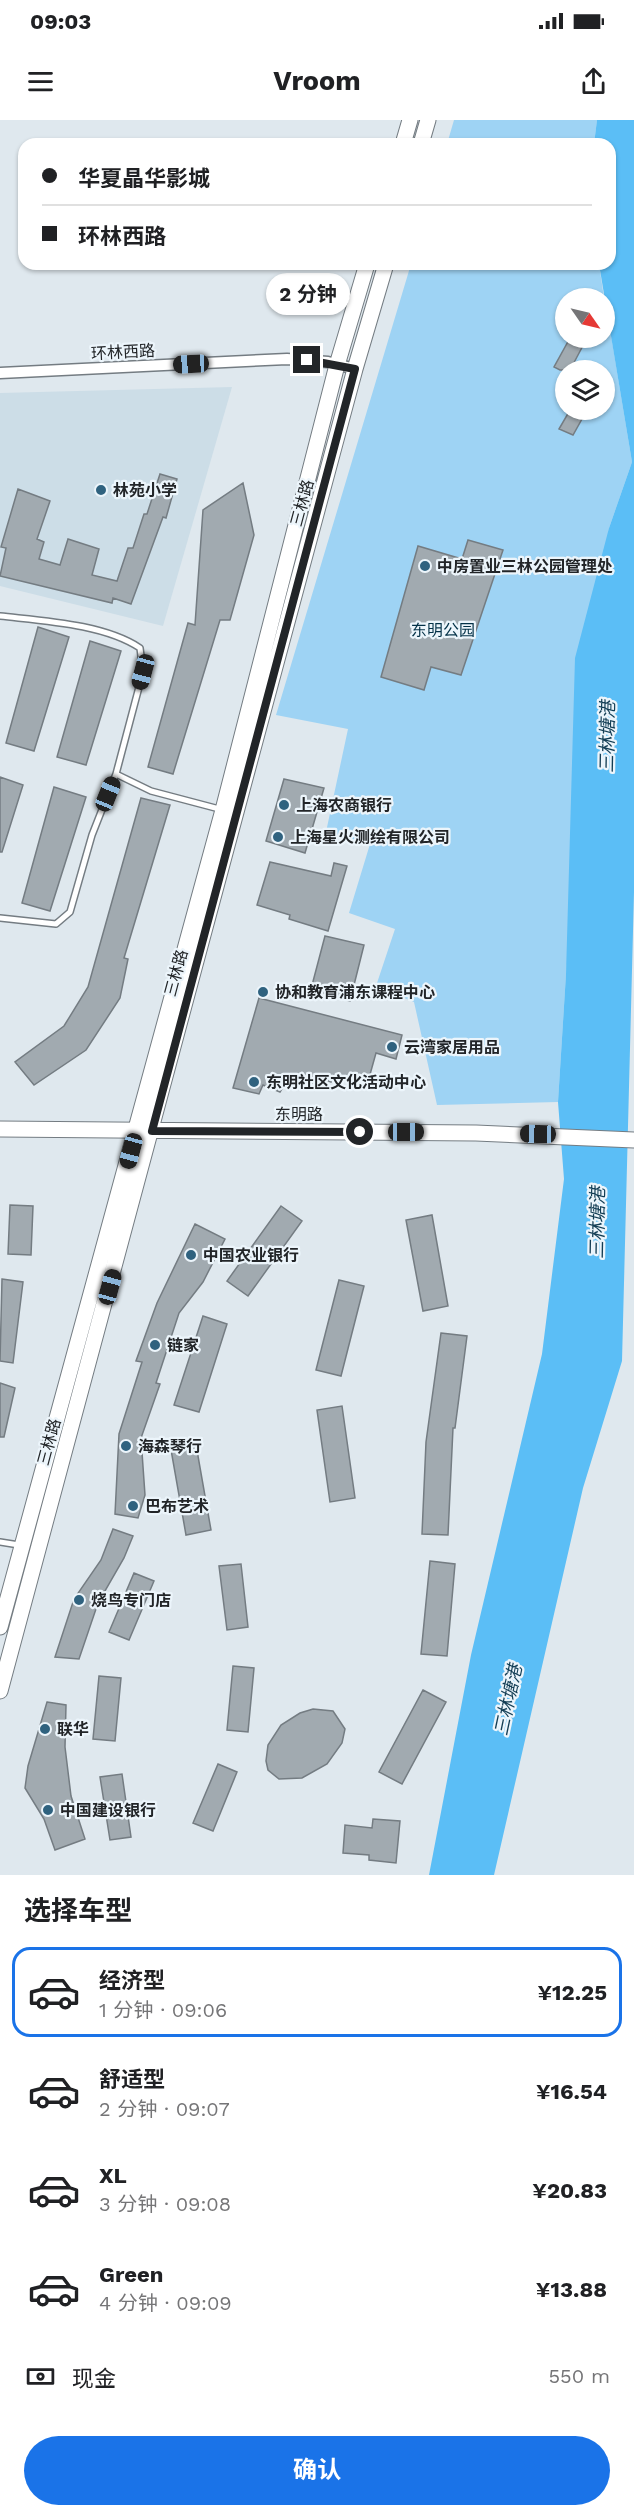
<!DOCTYPE html>
<html lang="zh">
<meta charset="utf-8">
<style>
body{margin:0;font-family:"Work Sans","Noto Sans SC",sans-serif;background:#f2f2f2;color:#202124;height:100vh;display:flex;flex-direction:column;font-size:22px;white-space:nowrap}
*{box-sizing:border-box;margin:0}
p{font-size:20px;color:#757577}
.icon{flex:none;width:33px;height:33px;fill:none;stroke:currentColor;stroke-width:2;stroke-linecap:round;stroke-linejoin:round}
.map{position:relative;height:1755px;overflow:hidden}
.side{display:flex;flex-direction:column;background:#fff;flex:1}
.side>*{flex:none}
.banner{position:absolute;left:18px;top:18px;width:598px;height:132px;border-radius:18px;box-shadow:0 2px 4px #0004;display:grid;align-content:center;height:132px;padding:0 24px;background:#fff}
.needle{width:39px;rotate:124deg}
.buttons{position:absolute;left:555px;top:168px;display:grid;gap:12px}
.buttons a{display:grid;place-items:center;width:60px;height:60px;border-radius:50%;background:#fff;box-shadow:0 2px 4px #0004;font-size:30px}
.end{position:absolute;width:27px;height:27px;margin:-14px;border:8px solid #222528;background:#fff;box-shadow:0 0 0 3px #fff}
.from{border-radius:50%}
.bubble{position:absolute;height:42px;border-radius:21px;background:#fff;box-shadow:0 2px 4px #0004;font-size:20px;font-weight:700;line-height:42px;text-align:center}
.car{position:absolute;width:18px;height:36px;margin:-18px -9px;border-radius:8px;box-shadow:0 0 4px 2px #0007;background:linear-gradient(#222 24%,#8ab4d8 0 40%,#222 0 76%,#8ab4d8 0 86%,#222 0)}
.banner b{display:flex;align-items:center;gap:21px;height:57px;font-size:22px}
.banner b+b{border-top:2px solid #e0e0e0}
.banner i{width:15px;height:15px;background:#202124}
ul{padding:0;list-style:none}
li{display:flex;align-items:center;gap:18px;height:90px;margin:0 12px 9px;padding:0 12px;border:3px solid transparent;border-radius:18px}
li div{flex:1}
li b{display:block;font-size:22px}
li em{font-style:normal;font-weight:700}
li.on{border-color:#1a73e8}
li>.icon{width:54px;height:54px;stroke-width:1.5}
h2{padding:0 24px;font-size:27px;line-height:72px}
.pay{display:flex;align-items:center;gap:15px;height:66px;padding:0 24px;font-size:22px}
.pay p{margin-inline-start:auto}
.primary-button{display:flex;gap:12px;margin-top:auto;padding:12px 24px}
.primary-button a{flex:1;height:69px;border-radius:36px;background:#1a73e8;color:#fff;font-size:24px;font-weight:700;line-height:69px;text-align:center}
.status{display:flex;justify-content:space-between;align-items:center;height:42px;padding:0 30px;background:#fff;direction:ltr}
.status svg{height:16px;fill:currentColor}
header{display:flex;justify-content:space-between;align-items:center;height:78px;padding:0 24px;background:#fff;font-size:27px;font-weight:700}
.map>svg:first-child{display:block}
.built{fill:#ccdde7}
.green{fill:#9ed3f4;fill-rule:evenodd}
.water{fill:#5bbef6}
.building{fill:#a1aab0;stroke:#747c82;stroke-width:1.5}
.lines{fill:none;stroke-linecap:round;stroke-linejoin:round}
.service-casing{stroke:#747c82;stroke-width:8}
.minor-casing{stroke:#747c82;stroke-width:13}
.secondary-casing{stroke:#747c82;stroke-width:17}
.service{stroke:#fff;stroke-width:5}
.minor{stroke:#fff;stroke-width:10}
.secondary{stroke:#fff;stroke-width:15}
.route{stroke:#222528;stroke-width:8}
.poi-dot{fill:#2f627f;stroke:#ecf5fb;stroke-width:2}
.labels{text-anchor:middle;dominant-baseline:central;stroke-width:4.5;stroke-linejoin:round;paint-order:stroke}
.street-label{font-size:16px;fill:#222528;stroke:#ecf5fb}
.poi-label{font-size:16px;font-weight:bold;fill:#222528;stroke:#ecf5fb;text-anchor:start}
.park-label{font-size:16px;fill:#033147;stroke:#ecf5fb}
.water-label{font-size:18px;font-style:italic;fill:#123d54;stroke:#ecf5fb}
</style>
<div class="status"><b>09:03</b><svg viewBox="0 0 49 12"><path d="M0 12V9h3v3zM5 12V6h3v6zM10 12V3h3v9zM15 12V0h3v12zM26 1h20v11H26zM47 4h2v5h-2z"/></svg></div>
<header><svg class="icon" aria-label="menu" viewBox="0 0 24 24"><path d="M4 6h16M4 12h16M4 18h16"/></svg>Vroom<svg class="icon" aria-label="share" viewBox="0 0 24 24"><path d="M12 15V3M7 8l5-5 5 5M5 13v7h14v-7"/></svg></header>
<div class="map">
<svg width="634" height="1755" viewBox="0 0 634 1755">
<rect width="100%" height="100%" fill="#dfe8ee"/>
<path class="built" d="M232 267 163 506 0 466V273Z"/>
<path class="green" d="M454 0H597L594 24H447Z
M411 144H599L604 178H566V218H604L605 179 632 342 609 408 566 854 558 982 437 985 414 882 376 866 395 809 349 793 370 724 326 712 348 609 276 595ZM566 250H604V290H566Z"/>
<path class="water" d="M597 0H634V772L622 1241 583 1368 494 1755H429L471 1535 542 1234 564 1059 558 982 566 854 575 538 609 408 632 342 599 144H610V24H594Z"/>
<path class="building" d="M570 218H587L570 250H560L554 247Z
M570 290H587L573 315 559 309Z
M160 354 177 359 166 398 163 397 131 484 113 478 112 483 0 456 6 428 1 427 18 369 50 381 37 419 44 422 39 439 60 445 68 419 99 429 92 455 117 461 128 428H133L144 394H147Z
M243 363 254 415 230 500H220L173 654 148 647 188 503 195 505 203 390Z
M468 420 503 430 461 555 431 547 424 570 381 557 418 426 462 439Z
M38 507 69 517 34 631 6 623Z
M90 521 121 531 86 645 57 637Z
M0 657 23 665 2 732H0Z
M284 659 324 668 305 733 266 721Z
M54 667 86 677 50 791 22 783Z
M141 678 170 685 124 838 128 839 120 878 86 930 34 965 15 942 64 906 88 867Z
M270 742 331 756 334 743 347 746 328 811 289 799 290 795 257 785Z
M325 816 364 825 350 881 311 869Z
M259 878 402 915 396 939 376 933 369 958 350 953 347 960 334 955 331 962 319 957 316 964 302 959 297 967 285 964 280 972 263 965 259 974 233 968Z
M10 1085 33 1086 31 1135 8 1134Z
M281 1086 302 1101 248 1176 227 1161Z
M432 1095 448 1186 423 1191 406 1100Z
M195 1104 225 1119 203 1162 179 1193 156 1263 160 1264 141 1318 145 1375 138 1398 115 1394 119 1314 142 1242 136 1241 157 1183Z
M2 1159 23 1162 13 1243 0 1241Z
M339 1160 364 1166 341 1256 316 1250Z
M203 1196 227 1204 199 1292 174 1285Z
M441 1213 467 1216 455 1308H453L448 1415 422 1414 426 1322Z
M0 1263 15 1268 4 1317H0Z
M342 1286 355 1378 330 1382 317 1290Z
M195 1319 211 1410 186 1415 170 1324Z
M113 1409 133 1416 124 1438 98 1483 79 1539 55 1537 74 1479 101 1440Z
M430 1441 455 1444 447 1536 421 1534Z
M241 1444 248 1507 227 1510 219 1446Z
M134 1453 154 1461 129 1520 109 1512Z
M233 1546 254 1548 248 1612 227 1610Z
M99 1556 121 1558 115 1621 93 1619Z
M423 1570 446 1582 402 1664 379 1652Z
M47 1582 66 1585 65 1627 71 1676 85 1719 55 1730 44 1699 25 1668 28 1646Z
M313 1589 333 1591 345 1609 342 1623 327 1644 302 1658 279 1659 268 1650 266 1641 268 1625 281 1605 300 1593Z
M218 1644 237 1652 213 1711 193 1703Z
M122 1654 131 1717 110 1720 100 1657Z
M373 1699 400 1701 396 1743 369 1740V1735L343 1733 345 1705 372 1708Z"/>
<g class="lines">
<g class="service-casing">
<path id="service" d="M0 496C44 501 104 504 140 528L143 552 116 654 151 671 223 690
M0 798 56 804 70 792 92 715 116 654
M0 1422 19 1425"/>
</g>
<g class="minor-casing">
<path id="minor" d="M0 253 287 239 328 242 355 249"/>
</g>
<g class="secondary-casing">
<path id="secondary" d="M403 24 410 0
M421 24 428 0
M0 1009 476 1013 634 1020
M0 1507 223 690 337 245 367 144
M0 1571 355 249 386 144"/>
</g>
<use href="#service" class="service"/>
<use href="#minor" class="minor"/>
<use href="#secondary" class="secondary"/>
</g>
<g class="lines">
<path class="route" d="M307 240 355 249 152 1011 360 1012"/>
</g>
<g class="poi-dot">
<circle cx="101" cy="370" r="6"/>
<circle cx="425" cy="446" r="6"/>
<circle cx="284" cy="685" r="6"/>
<circle cx="278" cy="717" r="6"/>
<circle cx="263" cy="872" r="6"/>
<circle cx="392" cy="927" r="6"/>
<circle cx="254" cy="962" r="6"/>
<circle cx="191" cy="1135" r="6"/>
<circle cx="155" cy="1225" r="6"/>
<circle cx="126" cy="1326" r="6"/>
<circle cx="133" cy="1386" r="6"/>
<circle cx="79" cy="1480" r="6"/>
<circle cx="45" cy="1609" r="6"/>
<circle cx="48" cy="1690" r="6"/>
</g>
<g class="labels">
<g class="street-label">
<text transform="translate(123 232) rotate(-3)">环林西路</text>
<text transform="translate(302 383) rotate(-75)">三林路</text>
<text transform="translate(176 853) rotate(-75)">三林路</text>
<text x="299" y="994">东明路</text>
<text transform="translate(49 1322) rotate(-75)">三林路</text>
</g>
<g class="poi-label">
<text x="113" y="370">林苑小学</text>
<text x="437" y="446">中房置业三林公园管理处</text>
<text x="296" y="685">上海农商银行</text>
<text x="290" y="717">上海星火测绘有限公司</text>
<text x="275" y="872">协和教育浦东课程中心</text>
<text x="404" y="927">云湾家居用品</text>
<text x="266" y="962">东明社区文化活动中心</text>
<text x="203" y="1135">中国农业银行</text>
<text x="167" y="1225">链家</text>
<text x="138" y="1326">海森琴行</text>
<text x="145" y="1386">巴布艺术</text>
<text x="91" y="1480">烧鸟专门店</text>
<text x="57" y="1609">联华</text>
<text x="60" y="1690">中国建设银行</text>
</g>
<g class="park-label">
<text x="443" y="510">东明公园</text>
</g>
<g class="water-label">
<text transform="translate(607 617) rotate(-89)">三林塘港</text>
<text transform="translate(597 1103) rotate(-89)">三林塘港</text>
<text transform="translate(508 1580) rotate(-78)">三林塘港</text>
</g>
</g>
</svg>
<div class="buttons">
<a><svg class="needle" viewBox="-14 -14 28 28"><path d="M0-13l5 13h-10z" fill="#e53935"/><path d="M0 13l5-13h-10z" fill="#757577"/></svg></a>
<a><svg class="icon" aria-label="layers" viewBox="0 0 24 24"><path d="M12 4l9 5-9 5-9-5zM3 14l9 5 9-5"/></svg></a>
</div>
<i class="end from" style="left:360px;top:1012px"></i>
<i class="end" style="left:307px;top:240px"></i>
<div class="bubble" style="left:266px;top:153px;width:84px">2 分钟</div>
<i class="car" style="left:191px;top:244px;rotate:267deg"></i>
<i class="car" style="left:143px;top:552px;rotate:195deg"></i>
<i class="car" style="left:108px;top:674px;rotate:22deg"></i>
<i class="car" style="left:406px;top:1012px;rotate:90deg"></i>
<i class="car" style="left:538px;top:1014px;rotate:271deg"></i>
<i class="car" style="left:131px;top:1031px;rotate:195deg"></i>
<i class="car" style="left:110px;top:1167px;rotate:15deg"></i>
<div class="banner">
<b><i class="from"></i>华夏晶华影城</b>
<b><i></i>环林西路</b>
</div>
</div>
<section class="side">
<h2>选择车型</h2>
<ul>
<li class="on"><svg class="icon" aria-label="car" viewBox="0 0 24 24"><path d="M5 17H2v-5l4-1 3-4h7l3 4 3 1v5h-3M9 17h6M6 11h13"/><circle cx="7" cy="17" r="2"/><circle cx="17" cy="17" r="2"/></svg><div><b>经济型</b><p>1 分钟 · 09:06</p></div><em>¥12.25</em></li>
<li><svg class="icon" aria-label="car" viewBox="0 0 24 24"><path d="M5 17H2v-5l4-1 3-4h7l3 4 3 1v5h-3M9 17h6M6 11h13"/><circle cx="7" cy="17" r="2"/><circle cx="17" cy="17" r="2"/></svg><div><b>舒适型</b><p>2 分钟 · 09:07</p></div><em>¥16.54</em></li>
<li><svg class="icon" aria-label="car" viewBox="0 0 24 24"><path d="M5 17H2v-5l4-1 3-4h7l3 4 3 1v5h-3M9 17h6M6 11h13"/><circle cx="7" cy="17" r="2"/><circle cx="17" cy="17" r="2"/></svg><div><b>XL</b><p>3 分钟 · 09:08</p></div><em>¥20.83</em></li>
<li><svg class="icon" aria-label="car" viewBox="0 0 24 24"><path d="M5 17H2v-5l4-1 3-4h7l3 4 3 1v5h-3M9 17h6M6 11h13"/><circle cx="7" cy="17" r="2"/><circle cx="17" cy="17" r="2"/></svg><div><b>Green</b><p>4 分钟 · 09:09</p></div><em>¥13.88</em></li>
</ul>
<div class="pay"><svg class="icon" aria-label="cash" viewBox="0 0 24 24"><path d="M3 7h18v10H3z"/><circle cx="12" cy="12" r="2"/></svg>现金<p>550 m</p></div>
<div class="primary-button"><a>确认</a></div>
</section>
